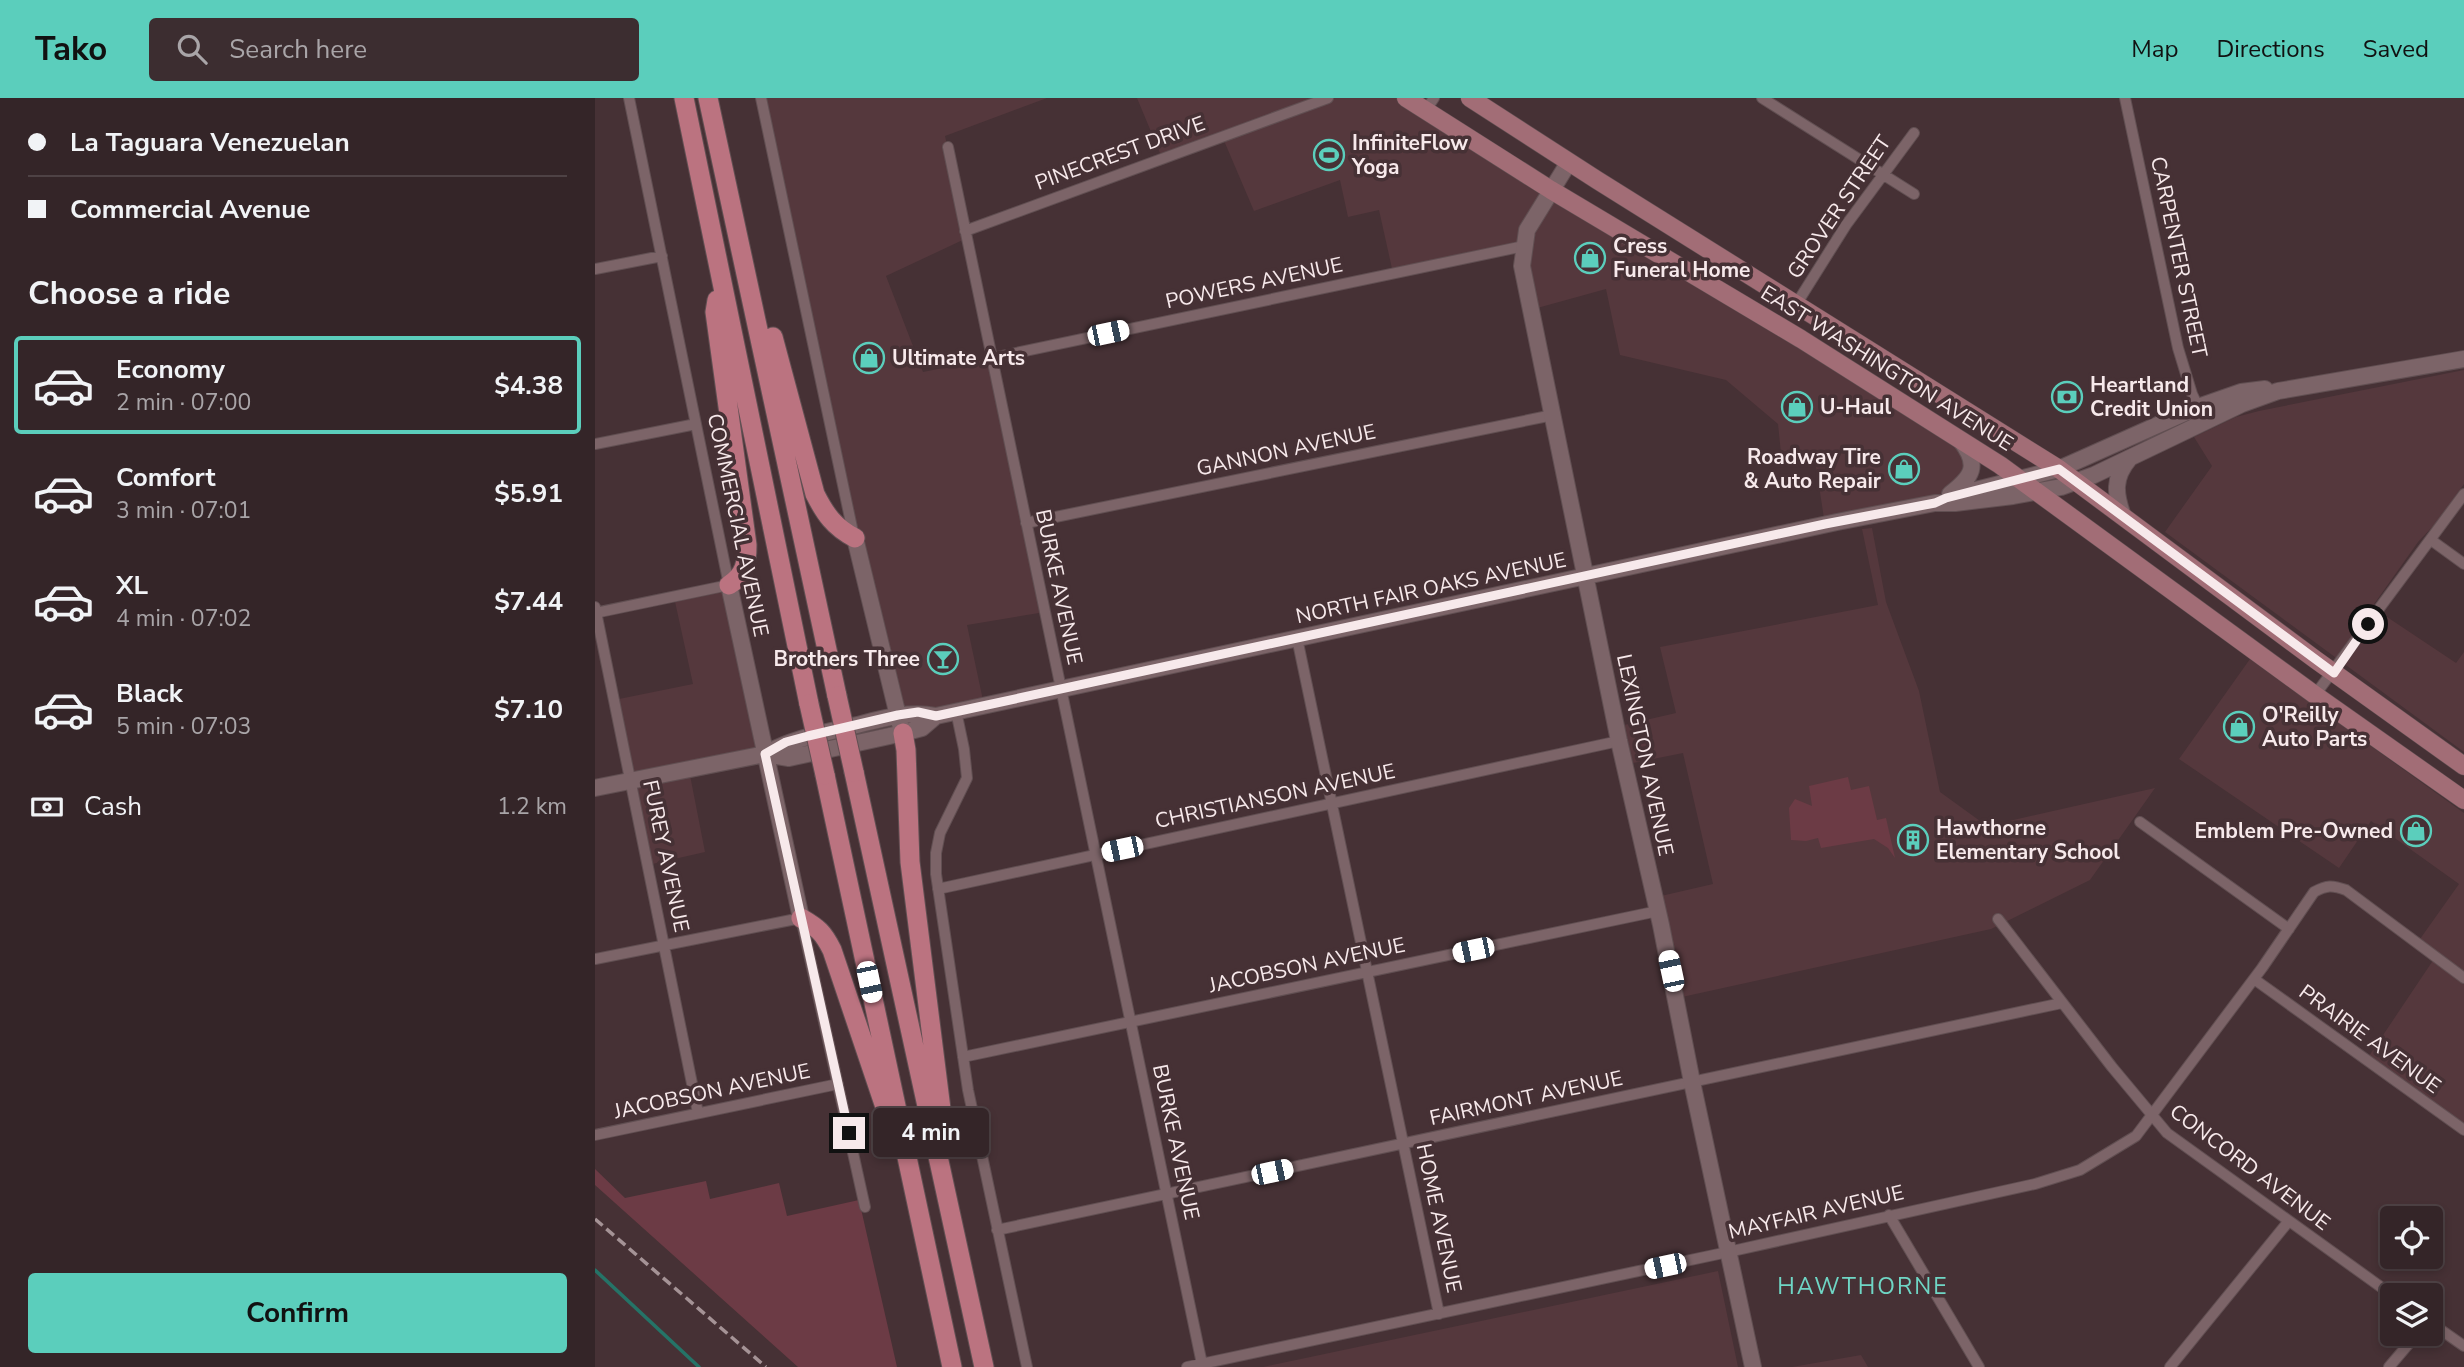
<!DOCTYPE html>
<meta charset="utf-8">
<style>
body{margin:0;font-family:"Nunito Sans",sans-serif;background:#3c2d30;color:#f1f3f6;height:100vh;display:flex;flex-direction:column;font-size:26px;white-space:nowrap}
*{box-sizing:border-box;margin:0}
p{font-size:23px;color:#a9a5a8}
.icon{flex:none;width:38px;height:38px;fill:none;stroke:currentColor;stroke-width:2;stroke-linecap:round;stroke-linejoin:round}
.map{position:relative;flex:1;overflow:hidden}
.sheet{display:flex;flex-direction:column;background:#342528;width:595px}
.sheet>*{flex:none}
.banner{display:grid;align-content:center;height:154px;padding:0 28px;background:#342528}
.tools{position:absolute;left:1785px;top:1108px;display:grid;gap:14px}
.tools a{display:grid;place-items:center;width:63px;height:63px;border-radius:7px;background:#342528;box-shadow:0 4px 10px #0003,0 0 0 2px #4e4245;font-size:35px}
.end{position:absolute;width:32px;height:32px;margin:-16px;border:9px solid #f7e9eb;background:#111;box-shadow:0 0 0 4px #111}
.from{border-radius:50%}
.bubble{position:absolute;height:49px;border-radius:7px;background:#342528;box-shadow:0 4px 10px #0003,0 0 0 2px #4e4245;font-size:23px;font-weight:700;line-height:49px;text-align:center}
.car{position:absolute;width:21px;height:42px;margin:-21px -10px;border-radius:9px;box-shadow:0 0 5px 2px #0007;background:linear-gradient(#fff 24%,#345 0 40%,#fff 0 76%,#345 0 86%,#fff 0)}
.banner b{display:flex;align-items:center;gap:24px;height:66px;font-size:26px}
.banner b+b{border-top:2px solid #4e4245}
.banner i{width:18px;height:18px;background:#f1f3f6}
ul{padding:0;list-style:none}
li{display:flex;align-items:center;gap:21px;height:98px;margin:0 14px 10px;padding:0 14px;border:4px solid transparent;border-radius:7px}
li div{flex:1}
li b{display:block;font-size:26px}
li em{font-style:normal;font-weight:700}
li.active{border-color:#5bcebc}
li>.icon{width:63px;height:63px;stroke-width:1.5}
h2{padding:0 28px;font-size:32px;line-height:84px}
.pay{display:flex;align-items:center;gap:18px;height:77px;padding:0 28px;font-size:26px}
.pay p{margin-inline-start:auto}
.cta{display:flex;gap:14px;margin-top:auto;padding:14px 28px}
.cta a{flex:1;height:80px;border-radius:7px;background:#5bcebc;color:#111;font-size:28px;font-weight:700;line-height:80px;text-align:center}
header{display:flex;align-items:center;gap:42px;box-sizing:border-box;height:98px;padding:0 35px;background:#5bcebc;color:#111}
header strong{font-size:33px}
nav{display:flex;gap:38px;margin-inline-start:auto;font-size:24px}
.search{width:490px;height:63px;background:#3c2d30;display:flex;align-items:center;gap:18px;box-sizing:border-box;padding:0 24px;border-radius:7px;color:#a9a5a8;font-size:26px}
main{display:flex;flex:1;min-height:0}
.map>svg:first-child{display:block}
.built{fill:#55383d}
.green{fill:#6c3b45}
.lines{fill:none;stroke-linecap:round;stroke-linejoin:round}
.stream{stroke:#257367;stroke-width:3.5}
.street-casing{stroke:#614f52;stroke-width:12}
.secondary-casing{stroke:#614f52;stroke-width:18}
.primary-casing{stroke:#614f52;stroke-width:19}
.highway-casing{stroke:#614f52;stroke-width:21}
.street{stroke:#7c6468;stroke-width:10}
.secondary{stroke:#7c6468;stroke-width:16}
.primary{stroke:#a26d76;stroke-width:18}
.highway{stroke:#bb7380;stroke-width:19}
.rail{stroke:#a59396;stroke-width:3.5;stroke-dasharray:10 5;stroke-linecap:butt}
.highway-bridge-casing{stroke:#614f52;stroke-width:21;stroke-linecap:butt}
.highway-bridge{stroke:#bb7380;stroke-width:19}
.route{stroke:#f7e9eb;stroke-width:9}
.labels{text-anchor:middle;dominant-baseline:central;stroke-width:7;stroke-linejoin:round;paint-order:stroke}
.poi-label{font-size:21px;font-weight:bold;fill:#f7e9eb;stroke:#463135;text-anchor:start}
.street-label{font-size:21px;fill:#f7e9eb;stroke:#463135}
.neighbourhood-label{font-size:23px;letter-spacing:2px;fill:#6fd6c5;stroke:#463135}
</style>
<header>
<strong>Tako</strong>
<div class="search"><svg class="icon" aria-label="search" viewBox="0 0 24 24"><circle cx="10" cy="10" r="6"/><path d="M15 15l6 6"/></svg>Search here</div>
<nav><a>Map</a><a>Directions</a><a>Saved</a></nav>
</header>
<main>
<section class="sheet">
<div class="banner">
<b><i class="from"></i>La Taguara Venezuelan</b>
<b><i></i>Commercial Avenue</b>
</div>
<h2>Choose a ride</h2>
<ul>
<li class="active"><svg class="icon" aria-label="car" viewBox="0 0 24 24"><path d="M5 17H2v-5l4-1 3-4h7l3 4 3 1v5h-3M9 17h6M6 11h13"/><circle cx="7" cy="17" r="2"/><circle cx="17" cy="17" r="2"/></svg><div><b>Economy</b><p>2 min · 07:00</p></div><em>$4.38</em></li>
<li><svg class="icon" aria-label="car" viewBox="0 0 24 24"><path d="M5 17H2v-5l4-1 3-4h7l3 4 3 1v5h-3M9 17h6M6 11h13"/><circle cx="7" cy="17" r="2"/><circle cx="17" cy="17" r="2"/></svg><div><b>Comfort</b><p>3 min · 07:01</p></div><em>$5.91</em></li>
<li><svg class="icon" aria-label="car" viewBox="0 0 24 24"><path d="M5 17H2v-5l4-1 3-4h7l3 4 3 1v5h-3M9 17h6M6 11h13"/><circle cx="7" cy="17" r="2"/><circle cx="17" cy="17" r="2"/></svg><div><b>XL</b><p>4 min · 07:02</p></div><em>$7.44</em></li>
<li><svg class="icon" aria-label="car" viewBox="0 0 24 24"><path d="M5 17H2v-5l4-1 3-4h7l3 4 3 1v5h-3M9 17h6M6 11h13"/><circle cx="7" cy="17" r="2"/><circle cx="17" cy="17" r="2"/></svg><div><b>Black</b><p>5 min · 07:03</p></div><em>$7.10</em></li>
</ul>
<div class="pay"><svg class="icon" aria-label="cash" viewBox="0 0 24 24"><path d="M3 7h18v10H3z"/><circle cx="12" cy="12" r="2"/></svg>Cash<p>1.2 km</p></div>
<div class="cta"><a>Confirm</a></div>
</section>
<div class="map">
<svg width="1869" height="1269" viewBox="0 0 1869 1269">
<rect width="100%" height="100%" fill="#463135"/>
<path class="built" d="M166 0H452L350 38 372 140 291 178 328 274 397 260 450 514 372 527 389 607 303 617Z
M542 0H811L1364 341 1377 361 1351 399 1230 427 1219 355 1187 365 1183 326 1131 282 1025 257 1011 191 935 212 928 148 798 175 784 112 753 119 745 82 659 113 627 38 567 60Z
M1869 272V386L1842 424 1823 444 1777 509 1861 565 1869 554V654L1570 434 1617 368 1599 339 1641 319 1664 313Z
M1277 430 1291 504 1324 593 1345 694 1392 728 1560 690 1495 782 1396 831 1087 899 1066 798 1118 786 1088 655 1038 665 1029 627 1081 615 1065 549 1283 507 1267 431Z
M134 487 170 656 94 672 110 754 53 767 19 602 98 586 79 499Z
M1655 561 1869 715V1026L1774 958 1843 855 1825 841 1864 786 1776 723 1744 770 1584 661Z
M1123 1173 1143 1269H668Z
M1266 1257 1273 1269H1197Z"/>
<path class="green" d="M1253 679 1256 692 1274 688 1282 722 1291 720 1300 760 1293 750 1279 741 1226 750 1223 740 1211 743 1196 742 1194 710 1200 701 1217 708 1214 688Z
M0 1071 30 1100 111 1083 115 1101 184 1085 192 1118 264 1102 302 1269H203L0 1087Z"/>
<g class="lines">
<path class="stream" d="M0 1172 104 1269"/>
<g class="street-casing">
<path id="street" d="M166 0 259 439
M1167 0 1319 96
M1530 0 1583 250 1597 296 1605 313
M831 12 839 0
M353 49 607 1266
M370 133 733 0
M0 171 67 158
M1202 205 1251 127 1319 35
M397 260 929 148
M0 346 101 326
M431 425 958 317
M1836 442 1869 466
M0 509 103 1015
M0 515 134 487 34 0
M702 540 844 1216
M1720 597 1869 396
M361 613 369 651 372 680 345 735 341 755V776L373 992 432 1269
M1545 724 1694 831
M343 791 1024 643
M1403 821 1517 969 1572 1035 1797 1197
M0 861 206 820 270 1109
M1659 881 1869 1032
M368 959 1063 813
M0 1037 243 986
M1294 1117 1384 1269
M402 1132 1467 905
M1836 1225 1869 1248
M592 1269 1133 1154 1440 1086 1485 1072 1541 1038 1667 870 1719 794C1732 787 1737 787 1751 792L1869 880
M1575 1269 1693 1124
M1794 1269 1822 1236"/>
</g>
<g class="secondary-casing">
<path id="secondary" d="M974 64 932 132 927 168 1024 643 1066 827 1097 984 1158 1269
M1355 396C1377 379 1385 368 1366 343
M1365 396 1464 371 1603 309 1646 294 1670 291
M1528 418C1520 396 1518 380 1534 361
M260 440 305 626
M134 487 206 820
M170 656 194 660 308 635 327 630 341 618
M0 690 170 656C197 641 224 636 254 629 283 622 311 612 341 618L1242 424 1340 405H1360L1418 398 1466 389 1499 377 1647 306 1683 293 1869 261"/>
</g>
<g class="primary-casing">
<path id="primary" d="M811 0 956 92 1206 241 1405 367 1720 597 1869 702
M875 0 1002 82 1464 371 1721 562 1869 668"/>
</g>
<g class="highway-casing">
<path id="highway" d="M89 0 214 606
M113 0 242 598
M122 202 120 214 152 447C152 465 150 477 134 487
M178 239 220 396C230 416 239 429 260 440
M308 635 311 652 315 764 349 1035
M259 674 389 1269
M230 677 357 1269
M206 820C223 830 228 834 237 852L291 1012"/>
</g>
<use href="#street" class="street"/>
<use href="#secondary" class="secondary"/>
<use href="#primary" class="primary"/>
<use href="#highway" class="highway"/>
<path class="rail" d="M0 1121 171 1269"/>
<g class="highway-bridge-casing">
<path id="highway-bridge" d="M242 598 259 674
M214 606 230 677"/>
</g>
<use href="#highway-bridge" class="highway-bridge"/>
</g>
<g class="lines">
<path class="route" d="M254 1035 170 656 191 644 213 638 303 617 323 614 341 618 1230 426 1340 405 1351 400 1464 371 1739 575 1773 526"/>
</g>
<defs>
<g id="stadium-ring" transform="scale(1.575)"><circle r="9.5" fill="#463135" stroke="#5bcebc" stroke-width="1.5"/><path d="M0-5a6.5 5 0 1 0 0 10a6.5 5 0 1 0 0-10ZM-3.5-1.8h7v3.6h-7Z" fill="#5bcebc"/></g>
<g id="shop-ring" transform="scale(1.575)"><circle r="9.5" fill="#463135" stroke="#5bcebc" stroke-width="1.5"/><path d="M-5-2.5h2.3a2.7 3.5 0 0 1 5.4 0H5L5.5 6h-11ZM-1.5-2.5h3a1.5 2.3 0 0 0-3 0Z" fill="#5bcebc"/></g>
<g id="bank-ring" transform="scale(1.575)"><circle r="9.5" fill="#463135" stroke="#5bcebc" stroke-width="1.5"/><path d="M-6-4H6V4H-6ZM0-2.3a2.3 2.3 0 1 0 0 4.6a2.3 2.3 0 1 0 0-4.6Z" fill="#5bcebc"/></g>
<g id="bar-ring" transform="scale(1.575)"><circle r="9.5" fill="#463135" stroke="#5bcebc" stroke-width="1.5"/><path d="M-6-5H6L.8 .8V4.5H3.5V6h-7V4.5H-.8V.8Z" fill="#5bcebc"/></g>
<g id="building-ring" transform="scale(1.575)"><circle r="9.5" fill="#463135" stroke="#5bcebc" stroke-width="1.5"/><path d="M-4-6H4V6H1V3H-1V6H-4ZM-2.5-4.3h1.7v1.8h-1.7ZM.8-4.3h1.7v1.8H.8ZM-2.5-1h1.7V.8h-1.7ZM.8-1h1.7V.8H.8Z" fill="#5bcebc"/></g>
</defs>
<g fill-rule="evenodd">
<use href="#stadium-ring" x="734" y="57"/>
<use href="#shop-ring" x="995" y="160"/>
<use href="#shop-ring" x="274" y="260"/>
<use href="#bank-ring" x="1472" y="299"/>
<use href="#shop-ring" x="1202" y="309"/>
<use href="#shop-ring" x="1309" y="371"/>
<use href="#bar-ring" x="348" y="561"/>
<use href="#shop-ring" x="1644" y="629"/>
<use href="#shop-ring" x="1821" y="733"/>
<use href="#building-ring" x="1318" y="742"/>
</g>
<g class="labels">
<g class="poi-label">
<text x="757" y="45">InfiniteFlow<tspan x="757" dy="24">Yoga</tspan></text>
<text x="1018" y="148">Cress<tspan x="1018" dy="24">Funeral Home</tspan></text>
<text x="297" y="260">Ultimate Arts</text>
<text x="1495" y="287">Heartland<tspan x="1495" dy="24">Credit Union</tspan></text>
<text x="1225" y="309">U-Haul</text>
<text x="1286" y="359" text-anchor="end">Roadway Tire<tspan x="1286" dy="24">&amp; Auto Repair</tspan></text>
<text x="325" y="561" text-anchor="end">Brothers Three</text>
<text x="1667" y="617">O'Reilly<tspan x="1667" dy="24">Auto Parts</tspan></text>
<text x="1341" y="730">Hawthorne<tspan x="1341" dy="24">Elementary School</tspan></text>
<text x="1798" y="733" text-anchor="end">Emblem Pre-Owned</text>
</g>
<g class="street-label">
<text transform="translate(525 55) rotate(-20)">PINECREST DRIVE</text>
<text transform="translate(1244 109) rotate(-56)">GROVER STREET</text>
<text transform="translate(1584 159) rotate(78)">CARPENTER STREET</text>
<text transform="translate(659 185) rotate(-12)">POWERS AVENUE</text>
<text transform="translate(1292 270) rotate(32)">EAST WASHINGTON AVENUE</text>
<text transform="translate(691 352) rotate(-12)">GANNON AVENUE</text>
<text transform="translate(143 427) rotate(78)">COMMERCIAL AVENUE</text>
<text transform="translate(464 489) rotate(78)">BURKE AVENUE</text>
<text transform="translate(836 490) rotate(-12)">NORTH FAIR OAKS AVENUE</text>
<text transform="translate(1050 657) rotate(78)">LEXINGTON AVENUE</text>
<text transform="translate(680 698) rotate(-12)">CHRISTIANSON AVENUE</text>
<text transform="translate(71 758) rotate(78)">FUREY AVENUE</text>
<text transform="translate(712 867) rotate(-12)">JACOBSON AVENUE</text>
<text transform="translate(1775 941) rotate(36)">PRAIRIE AVENUE</text>
<text transform="translate(117 993) rotate(-12)">JACOBSON AVENUE</text>
<text transform="translate(931 1000) rotate(-12)">FAIRMONT AVENUE</text>
<text transform="translate(581 1044) rotate(78)">BURKE AVENUE</text>
<text transform="translate(1655 1069) rotate(37)">CONCORD AVENUE</text>
<text transform="translate(1221 1114) rotate(-13)">MAYFAIR AVENUE</text>
<text transform="translate(844 1120) rotate(78)">HOME AVENUE</text>
</g>
<g class="neighbourhood-label">
<text x="1268" y="1188">HAWTHORNE</text>
</g>
</g>
</svg>
<div class="tools">
<a><svg class="icon" aria-label="locate" viewBox="0 0 24 24"><circle cx="12" cy="12" r="6"/><path d="M12 2v4M12 18v4M2 12h4M18 12h4"/></svg></a>
<a><svg class="icon" aria-label="layers" viewBox="0 0 24 24"><path d="M12 4l9 5-9 5-9-5zM3 14l9 5 9-5"/></svg></a>
</div>
<i class="end from" style="left:1773px;top:526px"></i>
<i class="end" style="left:254px;top:1035px"></i>
<div class="bubble" style="left:278px;top:1010px;width:116px">4 min</div>
<i class="car" style="left:513px;top:235px;rotate:78deg"></i>
<i class="car" style="left:527px;top:751px;rotate:258deg"></i>
<i class="car" style="left:878px;top:852px;rotate:258deg"></i>
<i class="car" style="left:1076px;top:873px;rotate:348deg"></i>
<i class="car" style="left:274px;top:884px;rotate:168deg"></i>
<i class="car" style="left:677px;top:1074px;rotate:78deg"></i>
<i class="car" style="left:1070px;top:1168px;rotate:258deg"></i>
</div>
</main>
